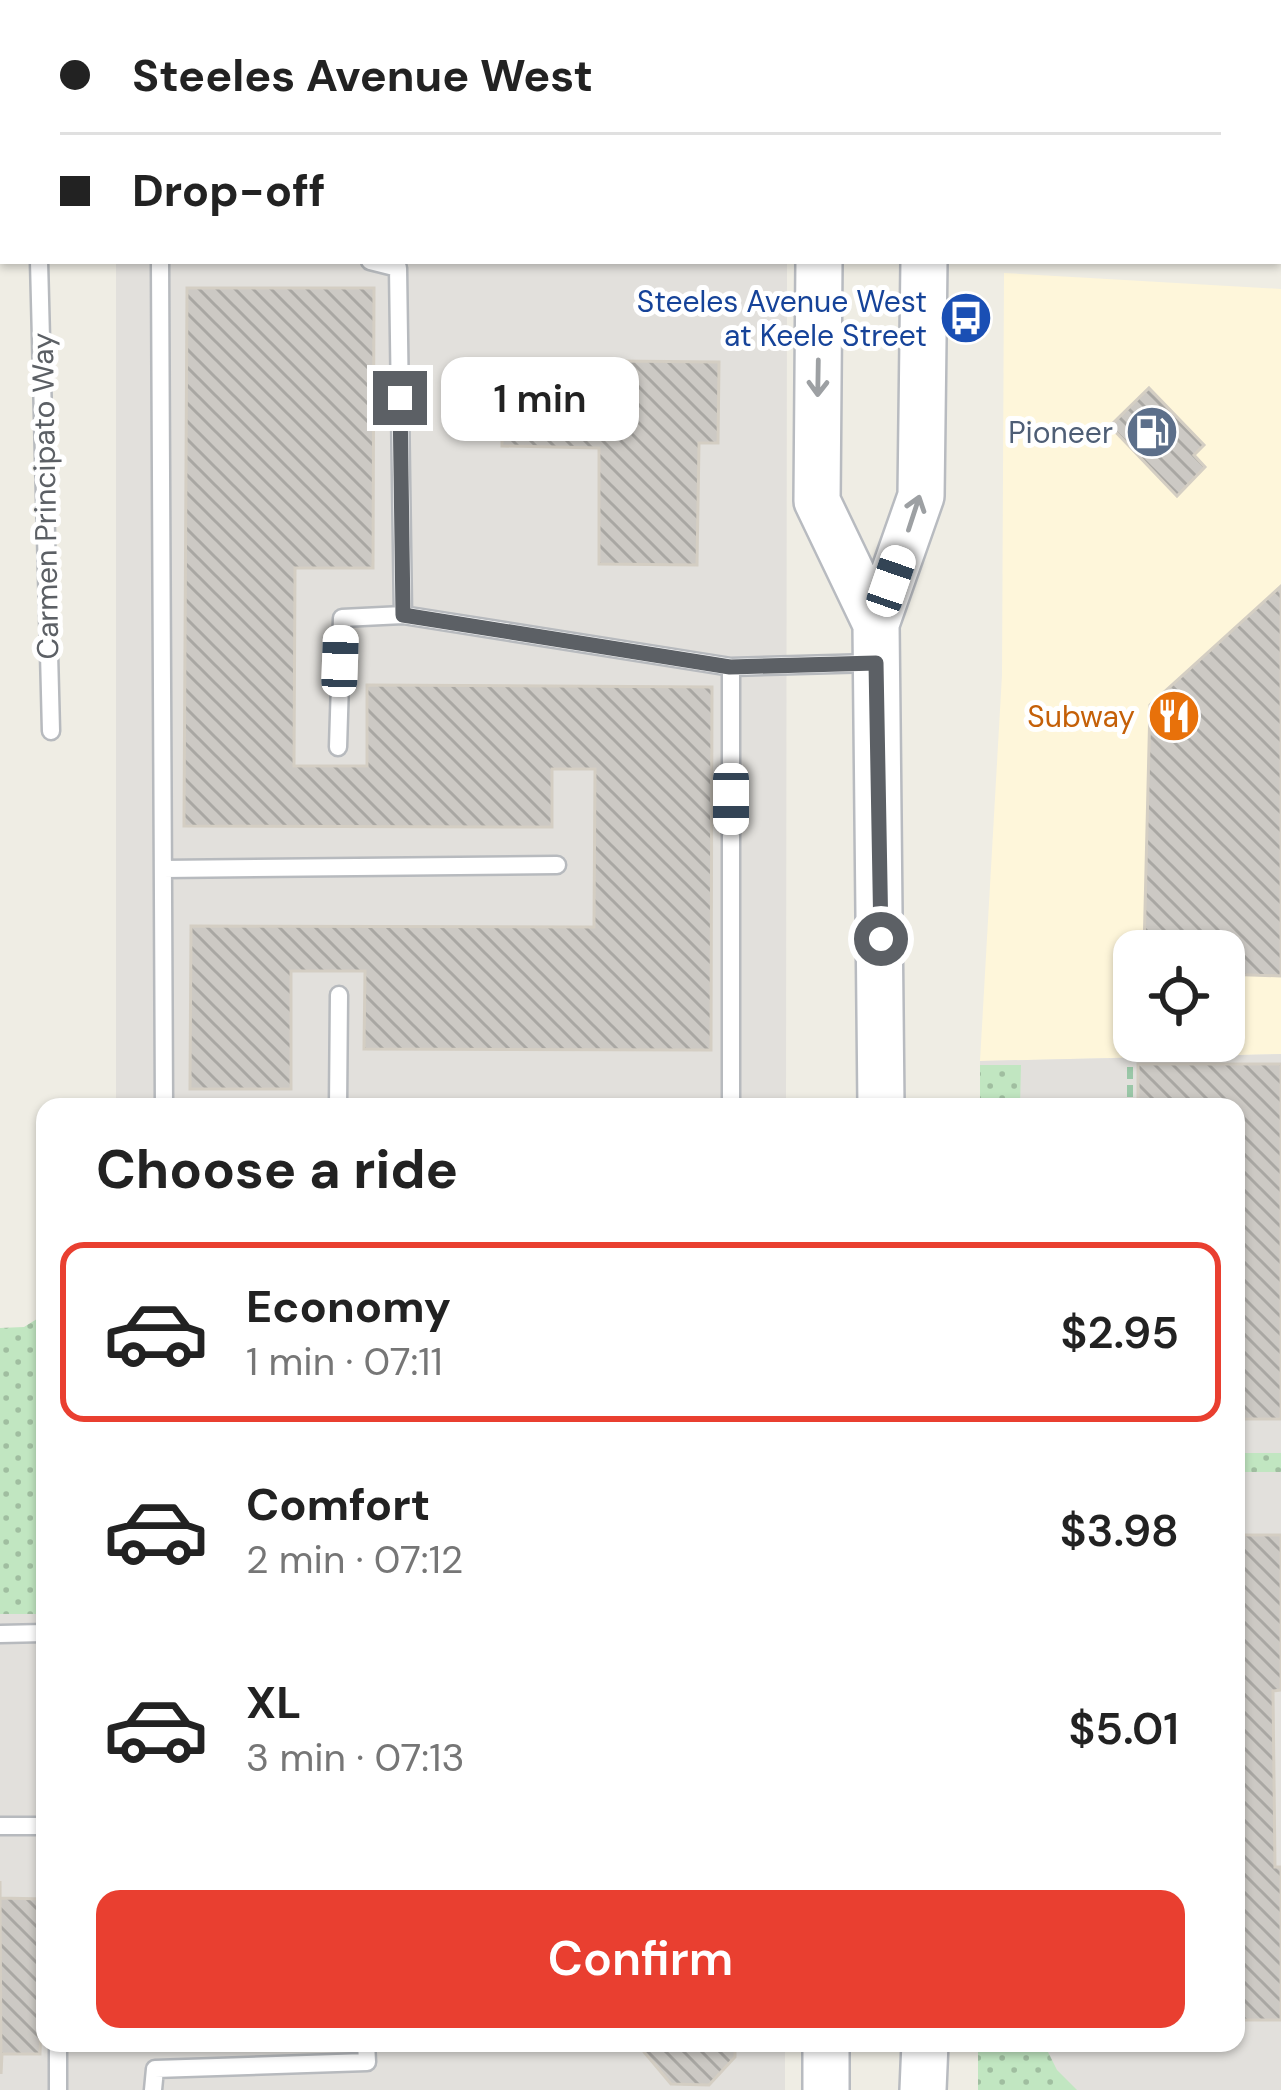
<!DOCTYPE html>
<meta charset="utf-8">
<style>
body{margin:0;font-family:"DM Sans",sans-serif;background:#f6f6f6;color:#222;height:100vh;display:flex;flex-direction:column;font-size:45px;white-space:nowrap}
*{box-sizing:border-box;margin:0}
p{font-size:39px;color:#767676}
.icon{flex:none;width:66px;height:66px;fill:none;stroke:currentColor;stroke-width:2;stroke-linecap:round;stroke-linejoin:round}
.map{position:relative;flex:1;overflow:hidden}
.details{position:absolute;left:36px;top:1098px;width:1209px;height:954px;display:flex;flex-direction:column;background:#fff;border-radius:24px;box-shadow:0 3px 9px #0004}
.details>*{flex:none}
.hud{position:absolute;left:0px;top:0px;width:1281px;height:264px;box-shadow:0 3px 9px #0004;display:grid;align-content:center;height:264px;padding:0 60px;background:#fff}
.tools{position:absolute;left:1113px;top:930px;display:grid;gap:24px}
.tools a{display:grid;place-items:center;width:132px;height:132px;border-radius:24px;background:#fff;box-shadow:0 3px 9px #0004;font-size:60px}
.end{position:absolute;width:54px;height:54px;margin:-27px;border:15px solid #5c6065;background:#fff;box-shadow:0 0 0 6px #fff}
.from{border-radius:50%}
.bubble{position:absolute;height:84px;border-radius:24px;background:#fff;box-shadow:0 3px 9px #0004;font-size:39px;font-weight:600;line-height:84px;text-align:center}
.car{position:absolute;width:36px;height:72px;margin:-36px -18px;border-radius:15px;box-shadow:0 0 9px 3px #0007;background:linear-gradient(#fff 24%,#345 0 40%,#fff 0 76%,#345 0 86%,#fff 0)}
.hud b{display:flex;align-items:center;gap:42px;height:114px;font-size:45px}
.hud b+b{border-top:3px solid #e0e0e0}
.hud i{width:30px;height:30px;background:#222}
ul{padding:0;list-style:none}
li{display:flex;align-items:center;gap:36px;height:180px;margin:0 24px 18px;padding:0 36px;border:6px solid transparent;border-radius:24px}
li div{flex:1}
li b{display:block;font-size:45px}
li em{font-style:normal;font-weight:600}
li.current{border-color:#e93f30}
li>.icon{width:108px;height:108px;stroke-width:1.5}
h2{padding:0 60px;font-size:54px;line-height:144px}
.cta{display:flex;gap:24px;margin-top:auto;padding:24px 60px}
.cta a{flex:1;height:138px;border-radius:24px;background:#e93f30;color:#fff;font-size:48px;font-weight:600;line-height:138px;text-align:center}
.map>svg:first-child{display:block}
.commercial{fill:#fef6da;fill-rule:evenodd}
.industrial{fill:#e2e0dc}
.grass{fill:url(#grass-dots)}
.building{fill:url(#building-back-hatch);stroke:#d4cec3;stroke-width:3}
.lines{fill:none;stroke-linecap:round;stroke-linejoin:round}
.service-casing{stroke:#b7babe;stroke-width:21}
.secondary-casing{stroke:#b8bbc0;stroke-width:50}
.path{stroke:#9ac7a7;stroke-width:6;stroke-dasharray:12 6;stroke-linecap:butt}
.service{stroke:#fff;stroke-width:16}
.secondary{stroke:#fff;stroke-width:45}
.oneway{stroke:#9da0a3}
.route{stroke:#5c6065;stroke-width:15}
.labels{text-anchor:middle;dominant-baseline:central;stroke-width:10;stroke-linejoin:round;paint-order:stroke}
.transit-label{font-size:30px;fill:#164399;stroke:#fff;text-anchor:end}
.service-label{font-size:30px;fill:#4e5e75;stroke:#fff;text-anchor:end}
.street-label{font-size:30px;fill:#5c6065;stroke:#fff}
.food-label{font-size:30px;fill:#c56008;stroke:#fff;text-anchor:end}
</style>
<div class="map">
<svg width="1281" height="2090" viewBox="0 0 1281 2090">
<defs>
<pattern id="grass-dots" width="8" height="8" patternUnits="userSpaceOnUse" patternTransform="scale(3)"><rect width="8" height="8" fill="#c1e6c1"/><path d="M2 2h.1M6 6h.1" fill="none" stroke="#a0bea0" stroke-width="1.8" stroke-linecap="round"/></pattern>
<pattern id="building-back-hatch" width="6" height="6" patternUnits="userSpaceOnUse" patternTransform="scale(3)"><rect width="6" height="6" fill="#ccc9c4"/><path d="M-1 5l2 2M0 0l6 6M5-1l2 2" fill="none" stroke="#a9a7a3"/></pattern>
</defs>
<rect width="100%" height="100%" fill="#efede4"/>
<path class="commercial" d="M994 0H1281V50L1278 3Z
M1004 273 1281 289V1054L980 1061 1002 675ZM1134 951H1224V1041H1134Z"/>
<path class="industrial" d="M116 261H787L786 1107H116Z
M1281 1054V2090H978V2043H1236V1107H980V1061Z
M0 1614H45V2043H785V2090H0Z"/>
<path class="grass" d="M980 1065H1021L1020 1107H980Z
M45 1314V1614H0V1328L24 1327Z
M1236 1453H1281V1472H1236Z
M978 2043H1015L1016 2052H1048L1057 2070 1077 2090H978Z"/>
<path class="building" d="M187 288H374L373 568H295L294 766H367V685L712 687 711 1050 364 1049 365 971H291V1089H190L191 926 594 927 595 769H552V827L184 826Z
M503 360 719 362 718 443H699L697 565 599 564V448L502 446Z
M1149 388 1204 445 1194 455 1205 467 1177 496 1110 426Z
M1281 586V976L1224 974V951H1144L1150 705Z
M1138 1064H1281V1419H1236V1107H1138Z
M1236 1535H1281V1690L1273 1691 1275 1867H1281V2020H1236Z
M0 1881V1898L44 1899 40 2054H2L1 2074Z
M644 2043H735V2057L709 2085 671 2084 644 2052Z"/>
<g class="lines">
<g class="service-casing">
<path id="service" d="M39 261 51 731
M160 261 164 1107
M403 615 731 667 872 663
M731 667V1107
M338 747 342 618 403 615 398 268 370 261
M163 869 557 865
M338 1107 339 995
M0 1634 45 1633
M0 1826H45
M58 2043V2090
M153 2090 155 2069 367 2062 366 2043"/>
</g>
<g class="secondary-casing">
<path id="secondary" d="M21 0 28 3
M305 0 317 3
M822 3V0
M924 3V0
M1278 133H1281
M1278 208H1281
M819 261 817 501 876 624
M881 1107 876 624 921 496 924 261
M826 2043V2090
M923 2090 925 2043"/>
</g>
<path class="path" d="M1032 3 1035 0
M1130 1067V1107"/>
<use href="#service" class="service"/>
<use href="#secondary" class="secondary"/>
</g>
<defs><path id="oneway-shaft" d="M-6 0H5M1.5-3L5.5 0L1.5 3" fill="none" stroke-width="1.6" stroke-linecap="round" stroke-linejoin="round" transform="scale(3)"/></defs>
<g class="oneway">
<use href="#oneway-shaft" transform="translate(818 378) rotate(91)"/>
<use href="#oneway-shaft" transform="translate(914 513) rotate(-72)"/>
</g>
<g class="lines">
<path class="route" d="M400 398 403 615 730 667 876 663 881 939"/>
</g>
<defs>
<g id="bus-disc" transform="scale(2.7)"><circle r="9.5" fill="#1a4fb4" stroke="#fff"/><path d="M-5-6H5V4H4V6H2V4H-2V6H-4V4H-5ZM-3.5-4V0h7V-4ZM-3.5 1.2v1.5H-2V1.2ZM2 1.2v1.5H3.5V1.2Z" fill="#fff"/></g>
<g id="fuel-disc" transform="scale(2.7)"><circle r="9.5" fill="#5c6f8a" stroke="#fff"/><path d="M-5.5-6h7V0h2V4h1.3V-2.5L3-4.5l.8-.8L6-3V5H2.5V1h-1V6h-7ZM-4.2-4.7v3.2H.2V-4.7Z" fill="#fff"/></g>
<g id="restaurant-disc" transform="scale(2.7)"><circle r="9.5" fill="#e8710a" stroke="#fff"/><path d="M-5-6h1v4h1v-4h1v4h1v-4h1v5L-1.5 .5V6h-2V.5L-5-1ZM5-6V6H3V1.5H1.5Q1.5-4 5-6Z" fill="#fff"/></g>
</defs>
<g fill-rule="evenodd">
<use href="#bus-disc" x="966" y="318"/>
<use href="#fuel-disc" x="1152" y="432"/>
<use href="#restaurant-disc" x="1174" y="716"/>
</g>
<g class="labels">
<g class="transit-label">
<text x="927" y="301">Steeles Avenue West<tspan x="927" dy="34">at Keele Street</tspan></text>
</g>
<g class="service-label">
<text x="1113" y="432">Pioneer</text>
</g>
<g class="street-label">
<text transform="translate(45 496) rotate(-91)">Carmen Principato Way</text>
</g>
<g class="food-label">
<text x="1135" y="716">Subway</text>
</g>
</g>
</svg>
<div class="tools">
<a><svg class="icon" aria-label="locate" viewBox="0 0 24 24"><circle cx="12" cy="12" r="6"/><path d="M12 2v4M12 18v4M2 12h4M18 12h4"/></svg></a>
</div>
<i class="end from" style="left:881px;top:939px"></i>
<i class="end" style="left:400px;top:398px"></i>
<div class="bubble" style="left:441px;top:357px;width:198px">1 min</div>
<i class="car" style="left:891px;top:581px;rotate:19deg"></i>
<i class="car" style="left:340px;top:661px;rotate:2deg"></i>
<i class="car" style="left:731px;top:799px;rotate:180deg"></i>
<div class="hud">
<b><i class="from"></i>Steeles Avenue West</b>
<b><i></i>Drop-off</b>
</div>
<section class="details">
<h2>Choose a ride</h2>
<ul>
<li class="current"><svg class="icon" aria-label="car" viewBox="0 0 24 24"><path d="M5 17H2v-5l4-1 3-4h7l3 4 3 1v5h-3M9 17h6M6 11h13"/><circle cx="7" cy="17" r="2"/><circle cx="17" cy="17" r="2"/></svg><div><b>Economy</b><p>1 min · 07:11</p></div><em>$2.95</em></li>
<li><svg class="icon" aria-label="car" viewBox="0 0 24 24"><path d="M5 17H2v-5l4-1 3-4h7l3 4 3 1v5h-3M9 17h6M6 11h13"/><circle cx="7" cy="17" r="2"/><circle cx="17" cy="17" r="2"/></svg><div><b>Comfort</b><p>2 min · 07:12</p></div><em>$3.98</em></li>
<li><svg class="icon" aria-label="car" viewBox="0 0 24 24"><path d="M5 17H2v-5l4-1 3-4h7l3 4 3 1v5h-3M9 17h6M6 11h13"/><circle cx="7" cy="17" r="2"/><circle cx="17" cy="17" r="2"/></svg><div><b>XL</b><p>3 min · 07:13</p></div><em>$5.01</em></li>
</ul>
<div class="cta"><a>Confirm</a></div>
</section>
</div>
